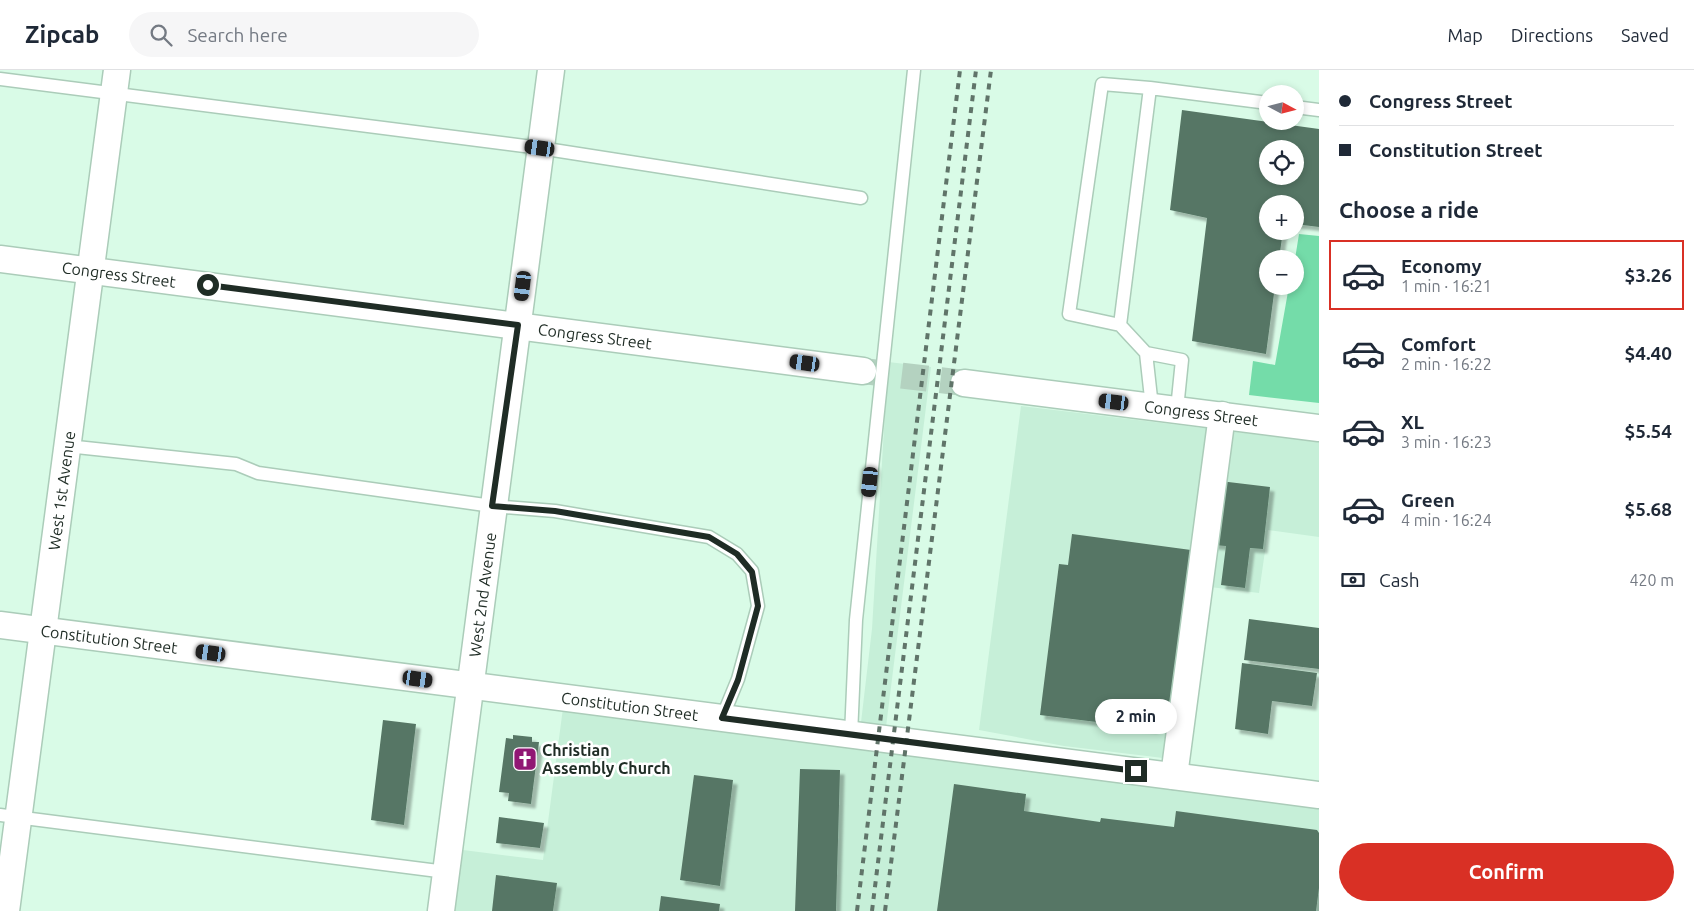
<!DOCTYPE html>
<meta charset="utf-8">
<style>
body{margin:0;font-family:Ubuntu,sans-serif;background:#f6f6f7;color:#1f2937;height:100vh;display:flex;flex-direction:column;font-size:19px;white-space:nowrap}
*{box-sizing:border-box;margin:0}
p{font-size:16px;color:#747a83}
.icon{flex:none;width:28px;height:28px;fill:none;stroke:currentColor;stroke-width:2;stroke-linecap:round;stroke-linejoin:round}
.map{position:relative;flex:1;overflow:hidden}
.details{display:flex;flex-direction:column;background:#fff;width:375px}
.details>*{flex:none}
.banner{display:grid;align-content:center;height:110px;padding:0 20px;background:#fff}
.needle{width:32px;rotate:97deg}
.fabs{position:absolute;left:1259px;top:15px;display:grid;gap:10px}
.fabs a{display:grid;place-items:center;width:45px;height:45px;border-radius:50%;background:#fff;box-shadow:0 2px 8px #0003;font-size:25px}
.end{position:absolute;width:22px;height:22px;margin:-11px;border:6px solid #1f2c25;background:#fff;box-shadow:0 0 0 2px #fff}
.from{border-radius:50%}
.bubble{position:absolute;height:35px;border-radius:18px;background:#fff;box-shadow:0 2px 8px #0003;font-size:16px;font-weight:700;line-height:35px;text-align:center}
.car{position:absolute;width:15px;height:30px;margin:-15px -8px;border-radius:6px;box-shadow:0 0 4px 1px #0007;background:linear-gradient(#222 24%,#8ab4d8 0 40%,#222 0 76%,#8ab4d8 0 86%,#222 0)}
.banner b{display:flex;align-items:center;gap:18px;height:48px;font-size:19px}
.banner b+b{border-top:1px solid #e0e1e3}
.banner i{width:12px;height:12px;background:#1f2937}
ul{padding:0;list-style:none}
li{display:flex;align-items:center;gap:15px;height:70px;margin:0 10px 8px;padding:0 10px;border:2px solid transparent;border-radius:0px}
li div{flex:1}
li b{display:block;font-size:19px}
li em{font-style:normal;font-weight:700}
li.on{border-color:#d93025}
li>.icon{width:45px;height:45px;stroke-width:1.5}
h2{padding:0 20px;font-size:22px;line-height:60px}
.pay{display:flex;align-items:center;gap:12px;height:55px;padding:0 20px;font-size:19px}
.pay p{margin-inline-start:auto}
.cta{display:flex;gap:10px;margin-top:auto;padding:10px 20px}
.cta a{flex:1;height:58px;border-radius:30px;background:#d93025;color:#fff;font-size:20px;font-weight:700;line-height:58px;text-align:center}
header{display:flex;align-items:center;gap:30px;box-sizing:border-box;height:70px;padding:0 25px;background:#fff;border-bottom:1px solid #e0e1e3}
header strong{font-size:24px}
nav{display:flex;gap:28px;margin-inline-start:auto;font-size:18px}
.search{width:350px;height:45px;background:#f6f6f7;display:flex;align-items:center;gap:12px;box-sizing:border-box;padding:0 18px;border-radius:28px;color:#747a83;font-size:19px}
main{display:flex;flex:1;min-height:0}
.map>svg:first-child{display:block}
.built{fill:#c6efd8}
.green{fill:#74dca9}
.building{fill:#577665;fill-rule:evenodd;filter:url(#shadow)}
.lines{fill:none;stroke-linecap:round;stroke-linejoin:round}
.minor-tunnel{stroke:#b4d2c0;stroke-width:26;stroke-dasharray:26 13;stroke-linecap:butt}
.service-casing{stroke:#abccb9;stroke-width:15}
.minor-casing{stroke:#abccb9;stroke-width:29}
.service{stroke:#fff;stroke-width:12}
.minor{stroke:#fff;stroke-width:26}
.rail{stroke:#607469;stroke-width:4;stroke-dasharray:6 6;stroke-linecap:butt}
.route{stroke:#1f2c25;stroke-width:6}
.labels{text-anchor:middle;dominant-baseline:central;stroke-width:5;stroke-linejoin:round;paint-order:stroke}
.street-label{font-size:16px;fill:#1f2c25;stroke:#fff}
.poi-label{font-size:16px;font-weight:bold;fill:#1f2c25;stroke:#fff;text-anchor:start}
</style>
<header>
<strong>Zipcab</strong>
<div class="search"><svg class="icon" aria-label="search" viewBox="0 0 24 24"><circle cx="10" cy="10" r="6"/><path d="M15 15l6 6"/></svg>Search here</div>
<nav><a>Map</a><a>Directions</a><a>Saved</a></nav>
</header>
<main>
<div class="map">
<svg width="1319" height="841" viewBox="0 0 1319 841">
<defs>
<filter id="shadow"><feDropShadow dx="4.5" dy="4.5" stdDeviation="1" flood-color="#0004"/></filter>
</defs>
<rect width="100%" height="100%" fill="#d9fbe7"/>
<path class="built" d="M888 292 931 297 883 681 1319 735V841H455L463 780 543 790 563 638 858 678 872 559Z
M1021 336 1319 372V467L1268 460 1259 523 1210 517 1188 691 1064 676 979 660Z"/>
<path class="green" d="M1299 164 1319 166V333L1249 325 1253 291 1275 295 1289 216H1295V189Z"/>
<path class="building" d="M1182 40 1319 59V157L1295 154V134H1268V161H1283L1279 189H1268V216H1275L1266 284 1192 271 1207 148 1170 140ZM1268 79H1295V106H1268Z
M1220 411 1270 417 1263 479 1250 478 1245 518 1221 515 1226 476 1213 475Z
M1072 464 1191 480 1170 641 1155 639 1153 659 1040 645 1059 494 1068 495Z
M1249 549 1319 558V599L1244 590Z
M1242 593 1317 603 1312 636 1272 631 1268 664 1235 659Z
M383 650 416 654 404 755 371 750Z
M513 665 532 667V672H539L531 734 508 731 509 723 499 722 506 668 513 669Z
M800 699 840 700 836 841H795Z
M694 705 733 710 720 816 680 810Z
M954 714 1026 724 1024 741 1100 752 1101 748 1174 757 1176 741 1317 760 1319 763V818L1316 841H937Z
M499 747 544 753 540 778 496 773Z
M496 805 557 813 553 841H492Z
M661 826 720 834 719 841H659Z"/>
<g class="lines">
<path class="minor-tunnel" d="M863 301 964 313"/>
<g class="service-casing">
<path id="service" d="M0 9 540 78 861 128
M1295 37 1319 40
M1120 255 1150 18
M1146 283 1152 337
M1177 339 1182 290 1146 283 1120 255 1069 244 1102 14 1150 18 1268 33
M67 376 236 394 258 403 492 436 555 441 709 467 737 484 752 501 758 536 738 609 722 648
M851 665 856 550 914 0
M0 745 446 802"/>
</g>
<g class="minor-casing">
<g id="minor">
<path id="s1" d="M0 189 863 301"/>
<path id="s2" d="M964 313 1319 358"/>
<path id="s3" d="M0 555 1319 725"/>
<path d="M1174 706 1222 345"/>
<path id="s4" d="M6 841 117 0"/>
<path id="s5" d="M441 841 551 0"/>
</g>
</g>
<use href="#service" class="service"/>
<use href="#minor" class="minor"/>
<path class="rail" d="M857 841 960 0
M872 841 976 0
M885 841 991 0"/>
</g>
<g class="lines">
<path class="route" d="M208 215 518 255 492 436 555 441 709 467 737 484 752 502 758 536 738 610 722 648 1136 701"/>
</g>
<defs>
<g id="church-square" transform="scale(1.25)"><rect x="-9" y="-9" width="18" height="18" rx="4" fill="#911774" stroke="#fff"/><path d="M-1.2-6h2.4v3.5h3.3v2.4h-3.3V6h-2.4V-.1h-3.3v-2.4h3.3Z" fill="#fff"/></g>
</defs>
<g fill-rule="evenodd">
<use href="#church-square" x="525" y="689"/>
</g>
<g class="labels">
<g class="street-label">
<text stroke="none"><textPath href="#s1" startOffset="120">Congress Street</textPath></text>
<text stroke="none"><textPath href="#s1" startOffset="600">Congress Street</textPath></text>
<text stroke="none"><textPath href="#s2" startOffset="239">Congress Street</textPath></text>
<text stroke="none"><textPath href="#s4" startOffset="424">West 1st Avenue</textPath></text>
<text stroke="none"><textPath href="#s5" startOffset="319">West 2nd Avenue</textPath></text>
<text stroke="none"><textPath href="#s3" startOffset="110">Constitution Street</textPath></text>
<text stroke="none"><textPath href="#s3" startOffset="635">Constitution Street</textPath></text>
</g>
<g class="poi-label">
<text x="542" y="680">Christian<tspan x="542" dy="18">Assembly Church</tspan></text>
</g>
</g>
</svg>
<div class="fabs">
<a><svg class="needle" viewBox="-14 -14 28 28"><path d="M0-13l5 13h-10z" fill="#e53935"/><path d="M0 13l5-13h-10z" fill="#747a83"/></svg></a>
<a><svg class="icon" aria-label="locate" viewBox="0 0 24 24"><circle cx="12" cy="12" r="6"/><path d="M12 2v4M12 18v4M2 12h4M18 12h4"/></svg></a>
<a>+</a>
<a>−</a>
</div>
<i class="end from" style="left:208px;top:215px"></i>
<i class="end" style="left:1136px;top:701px"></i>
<div class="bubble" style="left:1095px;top:629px;width:82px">2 min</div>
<i class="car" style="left:540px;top:78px;rotate:278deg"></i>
<i class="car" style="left:523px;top:216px;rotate:187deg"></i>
<i class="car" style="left:805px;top:293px;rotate:278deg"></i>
<i class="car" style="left:1114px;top:332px;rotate:277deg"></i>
<i class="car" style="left:870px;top:412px;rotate:186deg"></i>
<i class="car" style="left:211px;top:583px;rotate:278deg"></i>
<i class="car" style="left:418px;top:609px;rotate:98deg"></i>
</div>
<section class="details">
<div class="banner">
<b><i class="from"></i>Congress Street</b>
<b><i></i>Constitution Street</b>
</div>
<h2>Choose a ride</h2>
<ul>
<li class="on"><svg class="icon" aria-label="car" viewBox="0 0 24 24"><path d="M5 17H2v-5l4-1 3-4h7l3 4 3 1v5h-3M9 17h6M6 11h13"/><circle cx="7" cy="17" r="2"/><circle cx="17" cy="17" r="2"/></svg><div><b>Economy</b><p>1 min · 16:21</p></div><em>$3.26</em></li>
<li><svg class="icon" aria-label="car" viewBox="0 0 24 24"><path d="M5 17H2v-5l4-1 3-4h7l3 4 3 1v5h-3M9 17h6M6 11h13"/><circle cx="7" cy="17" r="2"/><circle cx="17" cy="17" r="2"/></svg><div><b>Comfort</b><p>2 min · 16:22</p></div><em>$4.40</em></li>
<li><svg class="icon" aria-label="car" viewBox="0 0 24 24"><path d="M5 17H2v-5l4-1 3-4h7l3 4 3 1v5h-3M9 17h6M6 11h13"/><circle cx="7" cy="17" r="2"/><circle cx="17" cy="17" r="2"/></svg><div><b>XL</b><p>3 min · 16:23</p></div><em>$5.54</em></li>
<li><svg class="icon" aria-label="car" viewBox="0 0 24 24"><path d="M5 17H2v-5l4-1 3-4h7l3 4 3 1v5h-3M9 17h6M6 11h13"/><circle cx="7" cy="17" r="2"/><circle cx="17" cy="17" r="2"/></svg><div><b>Green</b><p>4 min · 16:24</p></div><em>$5.68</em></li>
</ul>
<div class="pay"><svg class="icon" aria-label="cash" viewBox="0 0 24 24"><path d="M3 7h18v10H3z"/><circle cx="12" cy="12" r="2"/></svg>Cash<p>420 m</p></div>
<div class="cta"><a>Confirm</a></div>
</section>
</main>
